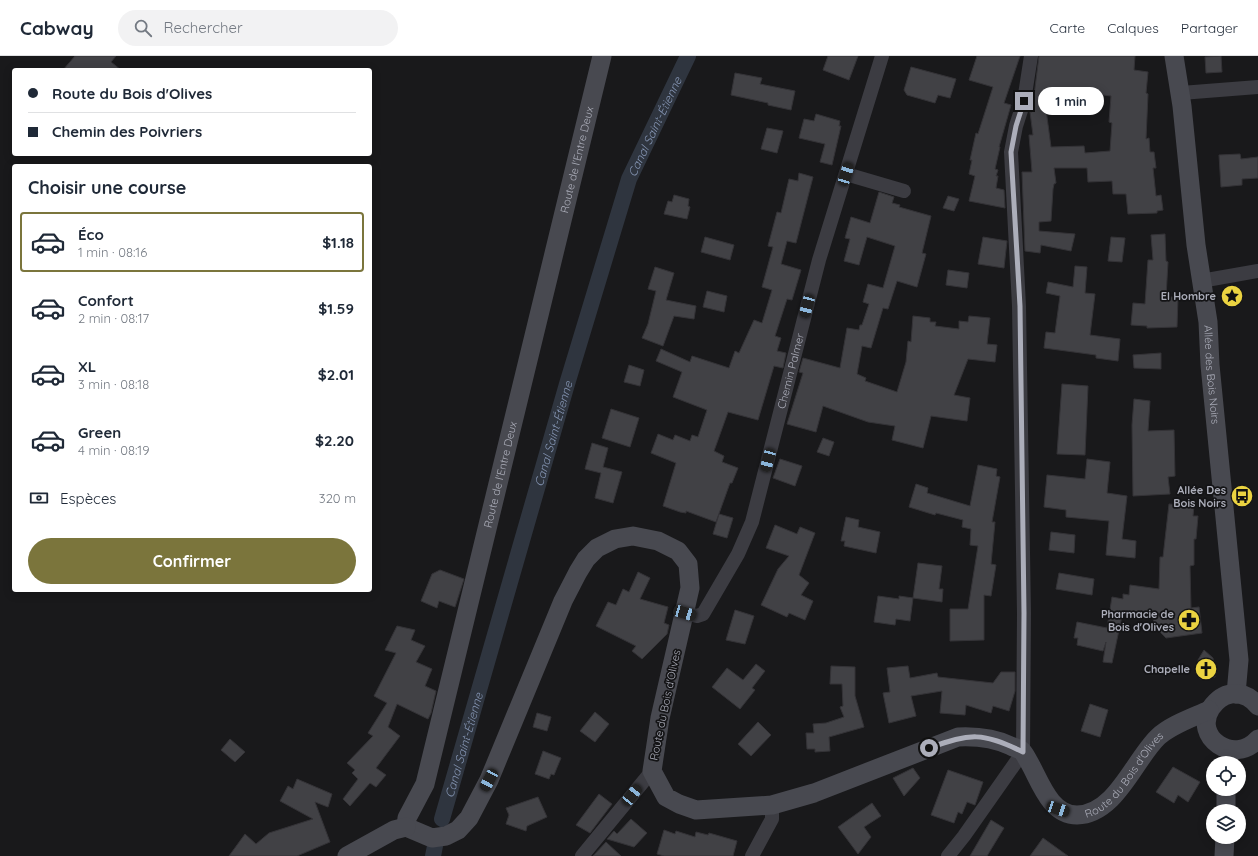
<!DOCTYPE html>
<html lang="fr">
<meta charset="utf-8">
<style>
body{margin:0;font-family:Quicksand,sans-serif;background:#f2f2f3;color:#1f2937;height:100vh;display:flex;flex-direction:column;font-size:15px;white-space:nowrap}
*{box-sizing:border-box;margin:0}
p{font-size:13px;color:#747a83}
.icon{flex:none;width:22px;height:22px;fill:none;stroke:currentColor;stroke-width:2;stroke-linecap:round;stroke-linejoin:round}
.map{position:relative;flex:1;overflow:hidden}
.panel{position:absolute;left:12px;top:108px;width:360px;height:428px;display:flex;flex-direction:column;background:#fff;border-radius:4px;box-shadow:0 2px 10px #0003}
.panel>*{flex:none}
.top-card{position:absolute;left:12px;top:12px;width:360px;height:88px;border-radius:4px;box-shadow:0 2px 10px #0003;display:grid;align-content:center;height:88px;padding:0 16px;background:#fff}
.fabs{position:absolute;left:1206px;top:700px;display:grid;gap:8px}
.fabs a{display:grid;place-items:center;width:40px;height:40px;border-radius:50%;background:#fff;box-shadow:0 2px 10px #0003;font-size:20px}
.end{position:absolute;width:18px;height:18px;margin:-9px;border:5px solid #acaeba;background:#111;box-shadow:0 0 0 2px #111}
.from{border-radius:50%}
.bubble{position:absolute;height:28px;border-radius:14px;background:#fff;box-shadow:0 2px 10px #0003;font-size:13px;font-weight:800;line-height:28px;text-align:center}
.car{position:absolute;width:12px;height:24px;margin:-12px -6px;border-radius:5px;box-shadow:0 0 3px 1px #0007;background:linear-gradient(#222 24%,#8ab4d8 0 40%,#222 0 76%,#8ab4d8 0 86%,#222 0)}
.top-card b{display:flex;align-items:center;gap:14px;height:38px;font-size:15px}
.top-card b+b{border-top:1px solid #e0e1e3}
.top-card i{width:10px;height:10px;background:#1f2937}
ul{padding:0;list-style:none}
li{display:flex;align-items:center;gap:12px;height:60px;margin:0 8px 6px;padding:0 8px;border:2px solid transparent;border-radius:4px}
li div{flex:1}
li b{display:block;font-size:15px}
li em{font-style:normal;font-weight:800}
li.on{border-color:#7b753c}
li>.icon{width:36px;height:36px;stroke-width:1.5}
h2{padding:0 16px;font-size:18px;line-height:48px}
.pay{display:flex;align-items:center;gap:10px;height:44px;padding:0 16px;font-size:15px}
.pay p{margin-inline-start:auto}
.action{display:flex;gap:8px;margin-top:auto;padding:8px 16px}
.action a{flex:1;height:46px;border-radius:24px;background:#7b753c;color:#fff;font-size:16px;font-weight:800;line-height:46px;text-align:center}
header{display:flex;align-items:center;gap:24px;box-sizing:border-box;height:56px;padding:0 20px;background:#fff;border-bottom:1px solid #e0e1e3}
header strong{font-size:19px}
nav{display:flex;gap:22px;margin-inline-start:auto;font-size:14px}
.search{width:280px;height:36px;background:#f2f2f3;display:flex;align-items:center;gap:10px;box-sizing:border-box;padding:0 14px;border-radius:22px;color:#747a83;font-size:15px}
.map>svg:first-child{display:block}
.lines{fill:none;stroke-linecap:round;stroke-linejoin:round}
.canal{stroke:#2f353f;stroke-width:16}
.building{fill:#414145;stroke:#343337;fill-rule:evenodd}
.street{stroke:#3c3c42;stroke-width:14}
.secondary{stroke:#484950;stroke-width:19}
.route{stroke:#acaeba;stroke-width:5}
.labels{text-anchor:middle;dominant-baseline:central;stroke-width:3.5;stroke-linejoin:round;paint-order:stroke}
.street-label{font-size:11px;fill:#acaeba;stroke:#141416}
.poi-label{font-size:11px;font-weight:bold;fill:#acaeba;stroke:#141416;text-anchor:end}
.water-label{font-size:12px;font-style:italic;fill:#8595b3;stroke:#141416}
</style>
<header>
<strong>Cabway</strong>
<div class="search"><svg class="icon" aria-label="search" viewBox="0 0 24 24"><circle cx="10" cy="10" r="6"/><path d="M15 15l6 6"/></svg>Rechercher</div>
<nav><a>Carte</a><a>Calques</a><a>Partager</a></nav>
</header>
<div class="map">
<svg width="1258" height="800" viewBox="0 0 1258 800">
<rect width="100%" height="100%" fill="#19191b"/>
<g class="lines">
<g class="canal">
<path id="s1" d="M442 763 567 328 629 123 688 0"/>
<path d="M433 800 435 790"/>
</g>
</g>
<path class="building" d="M75 0H116L111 6 121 14H63Z
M828 0H858L849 24 823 14Z
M977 0H1020L1004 47 1011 49 999 91H1000L995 113 998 114 996 120H998L996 132 1004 134 1005 152 969 145 975 120 969 118 972 104H970L976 77 978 78 993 31 969 24Z
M1039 0H1135L1134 14 1148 16 1146 37 1148 38 1146 83 1149 82 1150 96H1154L1156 112H1153L1156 140 1161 139 1163 154 1157 155V157L1128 158 1126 138H1113L1112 125 1088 126 1087 112H1054L1056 127 1054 128 1053 133 1051 165 1039 166V175L1075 178 1071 195 1041 189 1040 197 1025 195 1022 116H1032L1029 79H1033L1030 56H1032ZM1062 34 1111 40 1109 66 1112 67 1110 95 1085 97 1084 90 1051 91 1045 46 1061 47Z
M1221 0 1222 16 1206 17 1205 1Z
M911 11 956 23 950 42 938 39 935 47 907 39 904 34Z
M735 17 762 22 760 28 795 35 791 54 768 49V47L731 39Z
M816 58 840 65 839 70H841L832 109 820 106 825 88 799 82 804 63 814 65Z
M767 72 783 75 777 97 761 93Z
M1240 98 1241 103 1258 101V122L1242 123V129L1221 131 1219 99Z
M799 117 813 121 796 187 787 185 781 208 801 214 792 244 787 243 775 280 781 282 777 295 786 297 783 312 774 310 758 364 728 356 714 395 724 400 722 406 738 412 732 427H730L716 466 686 455V457L680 456 663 450 676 407 651 397 658 378 673 384 675 379 690 385 692 379 698 381 707 354 673 341 682 316 656 305 661 293 690 306 692 300 729 312 735 295 739 297 754 264 762 267 772 234 762 231 773 191 768 190 777 156 781 157 789 123 798 125Z
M879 136 894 141 892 147 900 149 899 151 931 160 922 197 926 198 917 231 897 225 888 253 883 252 871 292 862 290 857 318 866 322 865 325 897 336 906 306 908 285 911 286 913 260 930 262V266H936L935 270 959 273V265L968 266 969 260 990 262 987 288 997 289 995 306 968 303 954 339 970 342 967 365 931 360 923 392 892 384 895 370 868 366 823 350 816 376 787 368 803 317 799 316 803 302 840 312 847 272 859 274 860 269H862L869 248 863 246 868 228 883 232 895 190 867 181 859 209 844 205 850 183 845 182 851 161 870 167Z
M674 139 689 143 688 150 690 151 687 163 664 158 668 145 672 146Z
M948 140 959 143 954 155 943 152Z
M1165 178 1166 205 1168 206 1166 241H1178L1177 271 1147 272V270L1131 269 1133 247 1145 248 1148 204H1153L1151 179Z
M705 181 734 189 730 204 701 196Z
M983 181 1007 185 1004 212 978 208Z
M1111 181 1125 182 1122 206 1108 205Z
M1075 210 1087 211 1085 237 1095 238 1090 279 1120 283 1118 305 1096 302V299L1044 292 1046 276 1055 277 1060 240 1046 237 1048 226 1073 231Z
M655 211 674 217 666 244 696 250 694 263 674 260 663 290 642 282 648 268 656 235 648 233Z
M948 214 969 217 967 232 946 229Z
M707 235 727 240 724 256 703 251Z
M1161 297V313L1134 312 1133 299Z
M629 309 644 314 640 330 624 326Z
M1062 328 1088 330 1085 399 1057 398Z
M1134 343 1150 345 1148 375 1174 374 1175 420 1168 421 1170 438 1133 440 1132 369Z
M611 353 639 362 630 391 602 382Z
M823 382 834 386 829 400 817 396Z
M592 387 608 392 603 411 622 416 613 447 595 442 601 417 585 413Z
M780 403 802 410 795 430 773 422Z
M1087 403 1110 406 1107 437 1127 440 1122 483 1136 485 1135 502 1106 499 1109 465 1066 461V454L1044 451 1047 419 1085 423Z
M978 409 997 413 996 420 1000 421 992 466H995L991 508 996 509 991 540 984 539V584L950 585V553H968L978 490 970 489 971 473 962 471 963 464 936 457 935 459 909 451 916 428 928 432 927 437 970 450Z
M1169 448 1194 450 1193 460H1198L1196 483H1194V509L1190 510 1191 552 1199 551 1202 577 1166 582 1157 573 1151 558 1123 555 1112 607 1103 606 1106 586 1103 595 1077 589 1078 582H1074L1077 566 1107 572 1112 541 1123 543V538L1129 539 1130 529 1159 533 1160 501H1163Z
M719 458 733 462 727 482 713 478Z
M846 461 859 464 858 471 880 476 876 497 844 490 845 485H841Z
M775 469 797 478 800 471 815 477 799 519 809 527 801 539 813 545 805 564 789 557 787 561 761 549 778 513 789 500 766 492Z
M1051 476 1075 479 1074 497 1049 494Z
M918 507 942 510 939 533H943L942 546 913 542Z
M440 514 464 523 455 551 439 545 437 552 421 545 432 518Z
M638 516 650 522 640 543 668 551 664 567 669 569 667 578 642 603 632 595 636 590 596 570 608 546 616 549 623 533 629 536Z
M1059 517 1094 523 1092 539 1056 533Z
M878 540 899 543V540L913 542 910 565 896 563 895 569 874 566Z
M735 554 754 560 745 588 726 584Z
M397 570 415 574 411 584 425 590 416 606 432 613 425 630 436 635 431 657 428 663 397 648 388 671 400 680 376 712 386 719 376 731 370 727 350 750 343 743 358 723 352 717 355 714 347 707 373 680 368 677 387 647 374 640 396 597 385 594Z
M1204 594 1213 602 1215 621 1200 623 1198 604Z
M756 608 765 615 752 632 755 634 740 653 712 631 727 612 743 624Z
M831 610 855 611V640L864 671 829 681 830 695 815 696V693H807L806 677H814L813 668 826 667 844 661 840 651 843 650 842 628H830Z
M908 610 910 622 937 617 938 621 993 627 1001 616H1015V635L1009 655 993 650 991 657 966 649 965 659 940 657 942 635 911 640 916 660 889 667 883 637 890 636 887 612Z
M1090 648 1108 654 1100 681 1081 675Z
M595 656 609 668 595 686 580 675Z
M537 657 551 661 547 675 533 671Z
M758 666 771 679 751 700 738 688Z
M230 683 245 696 235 706 221 694Z
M543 695 561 702 556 714 554 719 551 718 549 723 535 718Z
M1173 711 1200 726 1188 746 1178 739 1174 747 1156 736Z
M913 712 920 722 904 740 893 722Z
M948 714 983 726 975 749 967 746 962 758 958 756 954 767 931 759Z
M297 723 332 738 328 751 315 746 330 786 297 800H229L245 778 256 788 269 777 313 763 280 745 288 730 293 733Z
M599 738 612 748 590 777 576 769Z
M538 741 547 761 527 770 526 775 506 768 509 759 506 752Z
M872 747 881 760 864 771 871 781 858 798 838 771Z
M631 763 647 777 634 791 607 783 614 775 617 778Z
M991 764 1004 772 987 800H970Z
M664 774 675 778 676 775 695 781 696 776 708 779 709 777 737 785 733 800H664L657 798Z
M1043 782 1068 800H1030Z
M606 786 621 800H593Z"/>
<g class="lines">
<g class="street">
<path d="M1181 37 1258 31"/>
<path d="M846 118 904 135"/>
<path d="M1201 225 1258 215"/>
<path id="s2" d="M685 557 697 560 703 558 738 498 752 466 819 204 882 0"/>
<path d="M582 800 652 715"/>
<path d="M752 800 772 763V749"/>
<path d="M948 800 964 780 1023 696 1024 557 1019 250 1011 96 1016 70 1024 45 1031 0"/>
</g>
<g class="secondary">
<path id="s3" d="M1174 0 1182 50 1196 189 1208 266 1210 309 1239 604 1236 638"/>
<path d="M1258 650C1251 641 1242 637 1231 638 1223 639 1216 645 1211 652 1192 681 1234 710 1258 683"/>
<path d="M1226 755V733"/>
<path id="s4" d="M406 771 432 782 446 780 458 774 469 762 489 724 563 545 578 516 586 503 597 492 615 483 633 480 658 485 678 495 688 508 690 532 660 662 652 715 666 741 679 748 696 754 772 749 814 737 958 681C978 680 994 682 1011 690 1015 692 1020 693 1022 695 1025 698 1027 703 1029 706 1040 725 1050 759 1077 759 1116 758 1134 704 1158 681 1170 669 1194 661 1209 654"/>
<path id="s5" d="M406 771 407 762 425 728 602 0"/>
<path d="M347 800 394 774 406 771"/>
<path d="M1224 800 1225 781"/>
</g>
</g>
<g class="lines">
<path class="route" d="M929 692C971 677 982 676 1023 696L1024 557 1020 250 1011 96 1016 70 1024 45"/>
</g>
<defs>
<g id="sight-disc" transform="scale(1.15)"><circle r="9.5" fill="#ebd341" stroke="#141416"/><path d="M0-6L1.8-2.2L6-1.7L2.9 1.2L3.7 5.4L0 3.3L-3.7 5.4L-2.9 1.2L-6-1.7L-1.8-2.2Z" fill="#111"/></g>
<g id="bus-disc" transform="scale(1.15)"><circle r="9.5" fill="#ebd341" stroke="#141416"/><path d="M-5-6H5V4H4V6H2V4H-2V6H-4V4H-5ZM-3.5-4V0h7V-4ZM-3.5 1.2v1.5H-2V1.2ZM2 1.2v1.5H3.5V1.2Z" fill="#111"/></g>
<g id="pharmacy-disc" transform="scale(1.15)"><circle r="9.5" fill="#ebd341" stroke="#141416"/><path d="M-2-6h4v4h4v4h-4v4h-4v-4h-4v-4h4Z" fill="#111"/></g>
<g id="church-disc" transform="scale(1.15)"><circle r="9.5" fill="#ebd341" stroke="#141416"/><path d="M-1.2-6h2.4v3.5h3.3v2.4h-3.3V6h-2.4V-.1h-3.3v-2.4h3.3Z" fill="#111"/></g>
</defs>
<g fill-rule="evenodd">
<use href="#sight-disc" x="1232" y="240"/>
<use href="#bus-disc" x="1242" y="440"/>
<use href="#pharmacy-disc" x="1189" y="564"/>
<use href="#church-disc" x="1206" y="613"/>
</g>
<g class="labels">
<g class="street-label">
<text stroke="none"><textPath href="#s5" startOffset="690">Route de l'Entre Deux</textPath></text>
<text stroke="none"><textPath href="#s2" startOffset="279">Chemin Palmer</textPath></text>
<text stroke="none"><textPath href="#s3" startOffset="321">Allée des Bois Noirs</textPath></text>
<text stroke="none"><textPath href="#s5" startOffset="366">Route de l'Entre Deux</textPath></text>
<text transform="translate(665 649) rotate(-78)">Route du Bois d'Olives</text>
<text stroke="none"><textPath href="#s4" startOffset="1242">Route du Bois d'Olives</textPath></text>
</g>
<g class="poi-label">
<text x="1216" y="240">El Hombre</text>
<text x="1226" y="434">Allée Des<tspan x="1226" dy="13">Bois Noirs</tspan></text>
<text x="1174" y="558">Pharmacie de<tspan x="1174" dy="13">Bois d'Olives</tspan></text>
<text x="1190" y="613">Chapelle</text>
</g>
<g class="water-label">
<text stroke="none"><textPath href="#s1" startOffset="725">Canal Saint-Étienne</textPath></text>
<text stroke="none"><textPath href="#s1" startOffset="401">Canal Saint-Étienne</textPath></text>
<text stroke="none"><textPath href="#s1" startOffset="77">Canal Saint-Étienne</textPath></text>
</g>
</g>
</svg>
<div class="fabs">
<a><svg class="icon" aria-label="locate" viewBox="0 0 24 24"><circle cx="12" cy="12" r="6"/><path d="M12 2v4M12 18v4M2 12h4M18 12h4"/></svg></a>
<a><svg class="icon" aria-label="layers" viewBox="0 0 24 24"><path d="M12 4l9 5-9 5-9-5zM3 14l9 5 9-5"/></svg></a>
</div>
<i class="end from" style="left:929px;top:692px"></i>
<i class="end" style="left:1024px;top:45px"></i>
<div class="bubble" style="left:1038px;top:31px;width:66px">1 min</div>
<i class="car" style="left:846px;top:118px;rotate:17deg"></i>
<i class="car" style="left:807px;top:250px;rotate:195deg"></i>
<i class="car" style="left:768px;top:404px;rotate:195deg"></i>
<i class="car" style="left:685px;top:557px;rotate:106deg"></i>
<i class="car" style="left:489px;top:724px;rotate:208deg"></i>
<i class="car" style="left:632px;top:739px;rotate:39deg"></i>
<i class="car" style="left:1058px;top:753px;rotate:108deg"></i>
<div class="top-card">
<b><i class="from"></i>Route du Bois d'Olives</b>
<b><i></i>Chemin des Poivriers</b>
</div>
<section class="panel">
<h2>Choisir une course</h2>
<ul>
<li class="on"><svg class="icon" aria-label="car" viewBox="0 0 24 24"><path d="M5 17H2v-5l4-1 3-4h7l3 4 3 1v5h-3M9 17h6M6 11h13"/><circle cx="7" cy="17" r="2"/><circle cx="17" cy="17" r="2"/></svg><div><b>Éco</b><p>1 min · 08:16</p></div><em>$1.18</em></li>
<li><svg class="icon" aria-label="car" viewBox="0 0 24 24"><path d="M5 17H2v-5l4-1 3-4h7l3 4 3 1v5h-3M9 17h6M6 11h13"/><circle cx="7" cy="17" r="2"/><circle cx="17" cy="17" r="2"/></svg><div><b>Confort</b><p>2 min · 08:17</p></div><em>$1.59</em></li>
<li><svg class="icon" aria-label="car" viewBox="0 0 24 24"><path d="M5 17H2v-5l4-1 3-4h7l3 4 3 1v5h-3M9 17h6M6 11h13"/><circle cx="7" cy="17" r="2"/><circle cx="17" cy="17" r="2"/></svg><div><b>XL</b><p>3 min · 08:18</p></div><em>$2.01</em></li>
<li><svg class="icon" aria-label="car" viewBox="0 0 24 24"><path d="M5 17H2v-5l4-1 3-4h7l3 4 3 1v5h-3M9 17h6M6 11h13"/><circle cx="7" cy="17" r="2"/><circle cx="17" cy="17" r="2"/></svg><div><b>Green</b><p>4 min · 08:19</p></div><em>$2.20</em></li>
</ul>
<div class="pay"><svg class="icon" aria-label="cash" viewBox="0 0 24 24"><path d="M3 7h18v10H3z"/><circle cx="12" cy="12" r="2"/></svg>Espèces<p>320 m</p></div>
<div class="action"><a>Confirmer</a></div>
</section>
</div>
